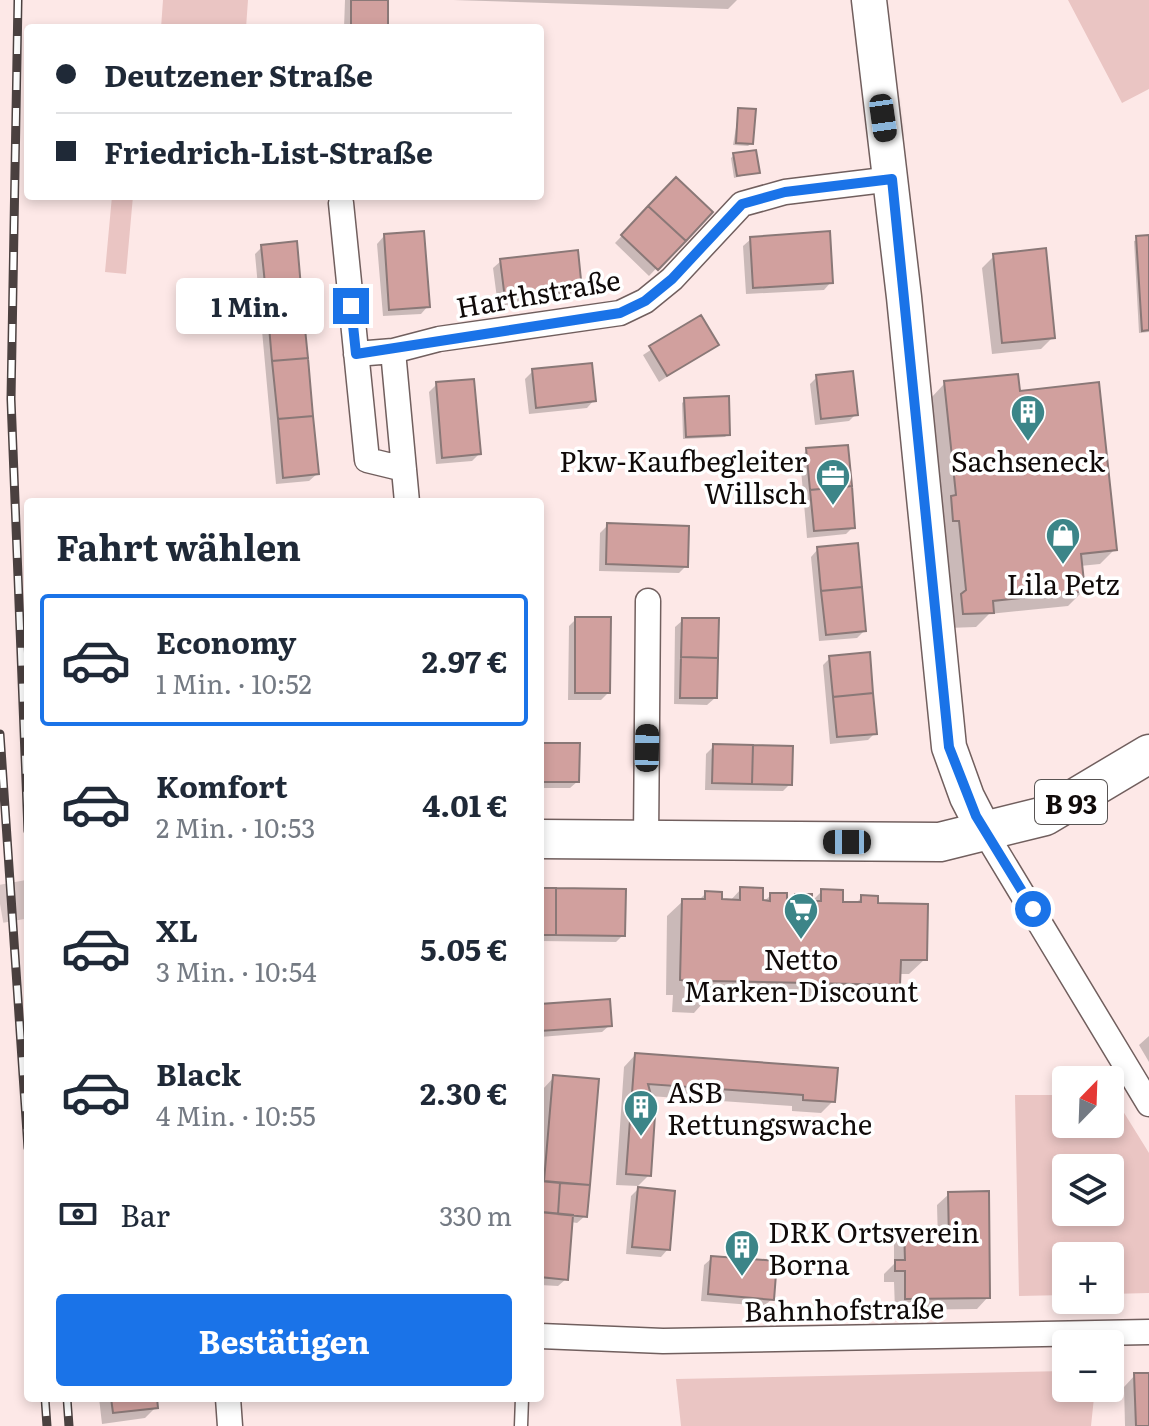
<!DOCTYPE html>
<html lang="de">
<meta charset="utf-8">
<style>
body{margin:0;font-family:Literata,serif;background:#f2f2f3;color:#1f2937;height:100vh;display:flex;flex-direction:column;font-size:30px;white-space:nowrap}
*{box-sizing:border-box;margin:0}
p{font-size:26px;color:#747a83}
.icon{flex:none;width:44px;height:44px;fill:none;stroke:currentColor;stroke-width:2;stroke-linecap:round;stroke-linejoin:round}
.map{position:relative;flex:1;overflow:hidden}
.details{position:absolute;left:24px;top:498px;width:520px;height:904px;display:flex;flex-direction:column;background:#fff;border-radius:8px;box-shadow:0 4px 12px #0003}
.details>*{flex:none}
.top-card{position:absolute;left:24px;top:24px;width:520px;height:176px;border-radius:8px;box-shadow:0 4px 12px #0003;display:grid;align-content:center;height:176px;padding:0 32px;background:#fff}
.needle{width:52px;rotate:23deg}
.tools{position:absolute;left:1052px;top:1066px;display:grid;gap:16px}
.tools a{display:grid;place-items:center;width:72px;height:72px;border-radius:8px;background:#fff;box-shadow:0 4px 12px #0003;font-size:40px}
.end{position:absolute;width:36px;height:36px;margin:-18px;border:10px solid #1a73e8;background:#fff;box-shadow:0 0 0 4px #fff}
.from{border-radius:50%}
.bubble{position:absolute;height:56px;border-radius:8px;background:#fff;box-shadow:0 4px 12px #0003;font-size:26px;font-weight:700;line-height:56px;text-align:center}
.car{position:absolute;width:24px;height:48px;margin:-24px -12px;border-radius:10px;box-shadow:0 0 6px 2px #0007;background:linear-gradient(#222 24%,#8ab4d8 0 40%,#222 0 76%,#8ab4d8 0 86%,#222 0)}
.top-card b{display:flex;align-items:center;gap:28px;height:76px;font-size:30px}
.top-card b+b{border-top:2px solid #e0e1e3}
.top-card i{width:20px;height:20px;background:#1f2937}
ul{padding:0;list-style:none}
li{display:flex;align-items:center;gap:24px;height:132px;margin:0 16px 12px;padding:0 16px;border:4px solid transparent;border-radius:8px}
li div{flex:1}
li b{display:block;font-size:30px}
li em{font-style:normal;font-weight:700}
li.selected{border-color:#1a73e8}
li>.icon{width:72px;height:72px;stroke-width:1.5}
h2{padding:0 32px;font-size:36px;line-height:96px}
.pay{display:flex;align-items:center;gap:20px;height:88px;padding:0 32px;font-size:30px}
.pay p{margin-inline-start:auto}
.action{display:flex;gap:16px;margin-top:auto;padding:16px 32px}
.action a{flex:1;height:92px;border-radius:8px;background:#1a73e8;color:#fff;font-size:32px;font-weight:700;line-height:92px;text-align:center}
.map>svg:first-child{display:block}
.green{fill:#eac5c3;fill-rule:evenodd}
.shadow{fill:#0003}
.building{fill:#d1a09e;stroke:#8a7877;stroke-width:2}
.lines{fill:none;stroke-linecap:round;stroke-linejoin:round}
.primary-tunnel{stroke:#d9c7c6;stroke-width:38;stroke-dasharray:38 19;stroke-linecap:butt}
.lane-casing{stroke:#715f5e;stroke-width:15}
.street-casing{stroke:#715f5e;stroke-width:27}
.secondary-casing{stroke:#715f5e;stroke-width:37}
.primary-casing{stroke:#715f5e;stroke-width:41}
.lane{stroke:#fff;stroke-width:12}
.street{stroke:#fff;stroke-width:24}
.secondary{stroke:#fff;stroke-width:34}
.primary{stroke:#fff;stroke-width:38}
.rail-casing{stroke:#4b4140;stroke-width:9}
.rail{stroke:#fff;stroke-width:6;stroke-dasharray:18;stroke-linecap:butt}
.route{stroke:#1a73e8;stroke-width:10}
.labels{text-anchor:middle;dominant-baseline:central;stroke-width:7;stroke-linejoin:round;paint-order:stroke}
.shield{fill:#fff;stroke:#585453;stroke-width:2}
.shield-label{font-size:26px;font-weight:bold;fill:#100a09}
.street-label{font-size:28px;fill:#100a09;stroke:#fff}
.poi-label{font-size:28px;fill:#100a09;stroke:#fff}
</style>
<div class="map">
<svg width="1149" height="1426" viewBox="0 0 1149 1426">
<rect width="100%" height="100%" fill="#fde8e7"/>
<path class="green" d="M163 0H248L246 28H161Z
M1068 0H1149V89L1122 103Z
M112 196H133L126 274 105 272Z
M1015 1095H1066V1124H1110L1113 1095 1149 1153V1293L1110 1294V1256H1066V1295L1019 1296ZM1110 1168V1212H1066V1168Z
M1066 1371V1388H1095L1091 1426H681L676 1379Z"/>
<path class="shadow" d="M345 0H386V28H344Z
M453 0H737L728 9Z
M739 110 752 143 748 146 733 145Z
M734 155 757 172 734 178 731 158Z
M676 179 710 212 649 276 615 243Z
M384 236 428 306 421 314 383 316 377 244Z
M1149 237V332L1139 333 1134 241Z
M751 239 831 282 824 290 746 294 743 246Z
M262 247 317 474 309 481 276 484 255 254Z
M994 256 1053 337 1041 349 992 354 982 268Z
M501 261 580 290 573 297 498 306 493 268Z
M700 318 716 344 659 382 643 355Z
M533 371 594 400 587 408 529 414 525 379Z
M817 377 856 414 849 421 815 425 810 384Z
M945 383 1018 393 1115 549 1100 564 1080 566 1083 591 1068 606 989 614 976 627 948 628 930 399Z
M437 384 479 454 472 461 436 464 429 392Z
M685 400 728 434 725 437 683 439 682 403Z
M807 450 853 527 846 534 807 538 800 458Z
M608 525 686 566 679 573 599 571 600 533Z
M818 549 864 631 857 638 819 641 811 557Z
M576 619 608 693 601 700H568L569 626Z
M683 620 715 698 707 705 674 704 675 627Z
M830 658 875 733 868 740 830 744 823 665Z
M540 745 578 781 570 788H540Z
M714 746 790 784 783 791 705 790 706 754Z
M741 889 761 904 771 895 785 903 796 896 810 903 822 891 841 904H855L862 897 876 905 925 959 909 974H899L898 984 883 999 709 996 694 1013 672 1012 673 995H666L667 916 683 901H698L705 894 729 902Z
M540 890 623 935 616 942 540 941Z
M540 1006 610 1025 602 1032 540 1037Z
M1149 1036V1062L1139 1045Z
M635 1055 833 1101 821 1113 792 1111V1106L649 1096V1175L638 1186 616 1185 624 1067Z
M554 1077 597 1081 585 1216 577 1223 571 1222 566 1279 558 1286 540 1285V1118L543 1089Z
M638 1189 668 1249 661 1257 626 1254 631 1196Z
M949 1194 988 1297 977 1309 895 1310 894 1282H884V1274L894 1264V1243L905 1231 921 1242H938L937 1205Z
M712 1258 772 1299 764 1306 701 1301 704 1265Z
M1135 1375H1149V1426H1125L1124 1387Z
M99 1398H155L156 1407 145 1418 102 1424Z"/>
<path class="building" d="M351 0H388V28H351Z
M738 108 756 109 753 144 736 143Z
M756 150 760 173 737 176 733 153Z
M676 177 713 212 686 241 648 206Z
M648 206 686 241 658 270 621 235Z
M424 231 430 307 389 310 384 234Z
M830 231 833 283 753 288 750 237Z
M1149 235V330L1142 331 1136 236Z
M297 241 302 299 267 303 261 245Z
M1046 248 1055 338 1002 343 993 254Z
M578 250 582 290 505 299 500 259Z
M302 299 308 358 272 361 267 303Z
M701 315 719 345 667 376 649 346Z
M308 358 313 416 278 419 272 361Z
M592 363 596 401 536 408 532 369Z
M853 371 858 415 821 419 816 375Z
M1018 374 1020 391 1099 382 1117 550 1081 554 1085 591 993 601 994 613 963 614 961 594 966 590 959 521H953L951 496 956 495 944 381Z
M474 379 481 454 442 458 436 382Z
M729 396 730 435 686 437 684 398Z
M313 416 319 474 283 478 278 419Z
M848 445 852 486 810 490 806 448Z
M852 486 855 528 814 531 810 490Z
M607 523 689 526 688 567 606 564Z
M858 543 862 587 821 591 817 547Z
M862 587 866 631 826 635 821 591Z
M575 617H611L610 693H575Z
M682 618H719L718 658 681 657Z
M870 652 873 693 833 697 829 656Z
M681 657 718 658 717 698H680Z
M873 693 877 734 837 737 833 697Z
M540 743H580L579 782H540Z
M713 744 753 745 752 784 712 783Z
M753 745 793 746 792 785 752 784Z
M740 887 763 888V900L770 901V893H787V901H795V894H812V901H821V889L843 890V902H861V895L878 896V903L928 904 927 960H901L900 985 711 981V998H687V981L680 980 682 899H705V891L722 892V899L740 900Z
M540 888H556V935H540Z
M556 888 626 889 625 936 556 935Z
M610 999 612 1026 540 1031V1004Z
M635 1053 838 1068 835 1102 803 1100V1095L648 1084 652 1099 656 1100 651 1176 626 1174Z
M553 1075 599 1079 590 1185 544 1181Z
M540 1181 560 1183 558 1214 540 1212Z
M560 1183 590 1185 587 1217 558 1214Z
M638 1187 675 1191 670 1250 632 1247Z
M989 1191 990 1298 905 1299V1271H895V1260H905L904 1229H923V1240H949L948 1192Z
M542 1212 573 1215 568 1280 540 1277Z
M711 1256 777 1261 774 1300 708 1294Z
M1134 1373H1149V1426H1136Z
M111 1398H157L158 1408 113 1413Z"/>
<g class="lines">
<path class="primary-tunnel" d="M0 904 28 899"/>
<g class="lane-casing">
<path id="lane" d="M521 1426 522 1398"/>
</g>
<g class="street-casing">
<path id="street" d="M341 203 367 460 404 469
M393 351 439 339 620 313 645 301 672 279 742 204 785 192 892 179
M356 354 393 351 407 502
M986 834 1149 1104
M646 840 648 601
M540 1336 663 1341 1149 1332
M228 1398 230 1426"/>
</g>
<g class="secondary-casing">
<path id="secondary" d="M869 0 904 297 949 747 967 797 986 834"/>
</g>
<g class="primary-casing">
<path id="primary" d="M540 839 940 842 1045 816 1149 754"/>
</g>
<use href="#lane" class="lane"/>
<use href="#street" class="street"/>
<use href="#secondary" class="secondary"/>
<use href="#primary" class="primary"/>
<g class="rail-casing">
<path id="rail" d="M18 0 11 399 28 831
M0 734 28 1148
M45 1398 47 1426
M67 1398 69 1426"/>
</g>
<use href="#rail" class="rail"/>
</g>
<g class="lines">
<path class="route" d="M351 306 356 354 620 313 645 301 672 279 742 204 785 192 892 179 949 747 976 816 1033 909"/>
</g>
<defs>
<g id="building-pin" transform="scale(1.8)"><path d="M0 17L-7.5 6A9.5 9.5 0 1 1 7.5 6Z" fill="#3c8588" stroke="#fff"/><path d="M-4-6H4V6H1V3H-1V6H-4ZM-2.5-4.3h1.7v1.8h-1.7ZM.8-4.3h1.7v1.8H.8ZM-2.5-1h1.7V.8h-1.7ZM.8-1h1.7V.8H.8Z" fill="#fff"/></g>
<g id="office-pin" transform="scale(1.8)"><path d="M0 17L-7.5 6A9.5 9.5 0 1 1 7.5 6Z" fill="#3c8588" stroke="#fff"/><path d="M-6-3h4V-5.5h4V-3h4V5H-6ZM-1-4.5V-3h2v-1.5ZM-6 0V1H6V0Z" fill="#fff"/></g>
<g id="shop-pin" transform="scale(1.8)"><path d="M0 17L-7.5 6A9.5 9.5 0 1 1 7.5 6Z" fill="#3c8588" stroke="#fff"/><path d="M-5-2.5h2.3a2.7 3.5 0 0 1 5.4 0H5L5.5 6h-11ZM-1.5-2.5h3a1.5 2.3 0 0 0-3 0Z" fill="#fff"/></g>
<g id="supermarket-pin" transform="scale(1.8)"><path d="M0 17L-7.5 6A9.5 9.5 0 1 1 7.5 6Z" fill="#3c8588" stroke="#fff"/><path d="M-6-5.5h2.5l.6 2H6L4.5 2H-2.5L-4.4-4H-6ZM-1.5 3.2a1.3 1.3 0 1 0 .1 0ZM3 3.2a1.3 1.3 0 1 0 .1 0Z" fill="#fff"/></g>
</defs>
<g fill-rule="evenodd">
<use href="#building-pin" x="1028" y="412"/>
<use href="#office-pin" x="833" y="476"/>
<use href="#shop-pin" x="1063" y="535"/>
<use href="#supermarket-pin" x="801" y="910"/>
<use href="#building-pin" x="641" y="1107"/>
<use href="#building-pin" x="742" y="1247"/>
</g>
<g class="labels">
<rect class="shield" x="1035" y="780" width="72" height="44" rx="6"/>
<g class="shield-label">
<text x="1071" y="802">B 93</text>
</g>
<g class="street-label">
<text transform="translate(538 292) rotate(-10)">Harthstraße</text>
<text transform="translate(844 1308) rotate(-1)">Bahnhofstraße</text>
</g>
<g class="poi-label">
<text x="807" y="460" text-anchor="end">Pkw-Kaufbegleiter<tspan x="807" dy="32">Willsch</tspan></text>
<text x="1028" y="460">Sachseneck</text>
<text x="1063" y="583">Lila Petz</text>
<text x="801" y="958">Netto<tspan x="801" dy="32">Marken-Discount</tspan></text>
<text x="667" y="1091" text-anchor="start">ASB<tspan x="667" dy="32">Rettungswache</tspan></text>
<text x="768" y="1231" text-anchor="start">DRK Ortsverein<tspan x="768" dy="32">Borna</tspan></text>
</g>
</g>
</svg>
<div class="tools">
<a><svg class="needle" viewBox="-14 -14 28 28"><path d="M0-13l5 13h-10z" fill="#e53935"/><path d="M0 13l5-13h-10z" fill="#747a83"/></svg></a>
<a><svg class="icon" aria-label="layers" viewBox="0 0 24 24"><path d="M12 4l9 5-9 5-9-5zM3 14l9 5 9-5"/></svg></a>
<a>+</a>
<a>−</a>
</div>
<i class="end from" style="left:1033px;top:909px"></i>
<i class="end" style="left:351px;top:306px"></i>
<div class="bubble" style="left:176px;top:278px;width:148px">1 Min.</div>
<i class="car" style="left:883px;top:118px;rotate:172deg"></i>
<i class="car" style="left:647px;top:748px;rotate:1deg"></i>
<i class="car" style="left:847px;top:842px;rotate:270deg"></i>
<div class="top-card">
<b><i class="from"></i>Deutzener Straße</b>
<b><i></i>Friedrich-List-Straße</b>
</div>
<section class="details">
<h2>Fahrt wählen</h2>
<ul>
<li class="selected"><svg class="icon" aria-label="car" viewBox="0 0 24 24"><path d="M5 17H2v-5l4-1 3-4h7l3 4 3 1v5h-3M9 17h6M6 11h13"/><circle cx="7" cy="17" r="2"/><circle cx="17" cy="17" r="2"/></svg><div><b>Economy</b><p>1 Min. · 10:52</p></div><em>2.97 €</em></li>
<li><svg class="icon" aria-label="car" viewBox="0 0 24 24"><path d="M5 17H2v-5l4-1 3-4h7l3 4 3 1v5h-3M9 17h6M6 11h13"/><circle cx="7" cy="17" r="2"/><circle cx="17" cy="17" r="2"/></svg><div><b>Komfort</b><p>2 Min. · 10:53</p></div><em>4.01 €</em></li>
<li><svg class="icon" aria-label="car" viewBox="0 0 24 24"><path d="M5 17H2v-5l4-1 3-4h7l3 4 3 1v5h-3M9 17h6M6 11h13"/><circle cx="7" cy="17" r="2"/><circle cx="17" cy="17" r="2"/></svg><div><b>XL</b><p>3 Min. · 10:54</p></div><em>5.05 €</em></li>
<li><svg class="icon" aria-label="car" viewBox="0 0 24 24"><path d="M5 17H2v-5l4-1 3-4h7l3 4 3 1v5h-3M9 17h6M6 11h13"/><circle cx="7" cy="17" r="2"/><circle cx="17" cy="17" r="2"/></svg><div><b>Black</b><p>4 Min. · 10:55</p></div><em>2.30 €</em></li>
</ul>
<div class="pay"><svg class="icon" aria-label="cash" viewBox="0 0 24 24"><path d="M3 7h18v10H3z"/><circle cx="12" cy="12" r="2"/></svg>Bar<p>330 m</p></div>
<div class="action"><a>Bestätigen</a></div>
</section>
</div>
